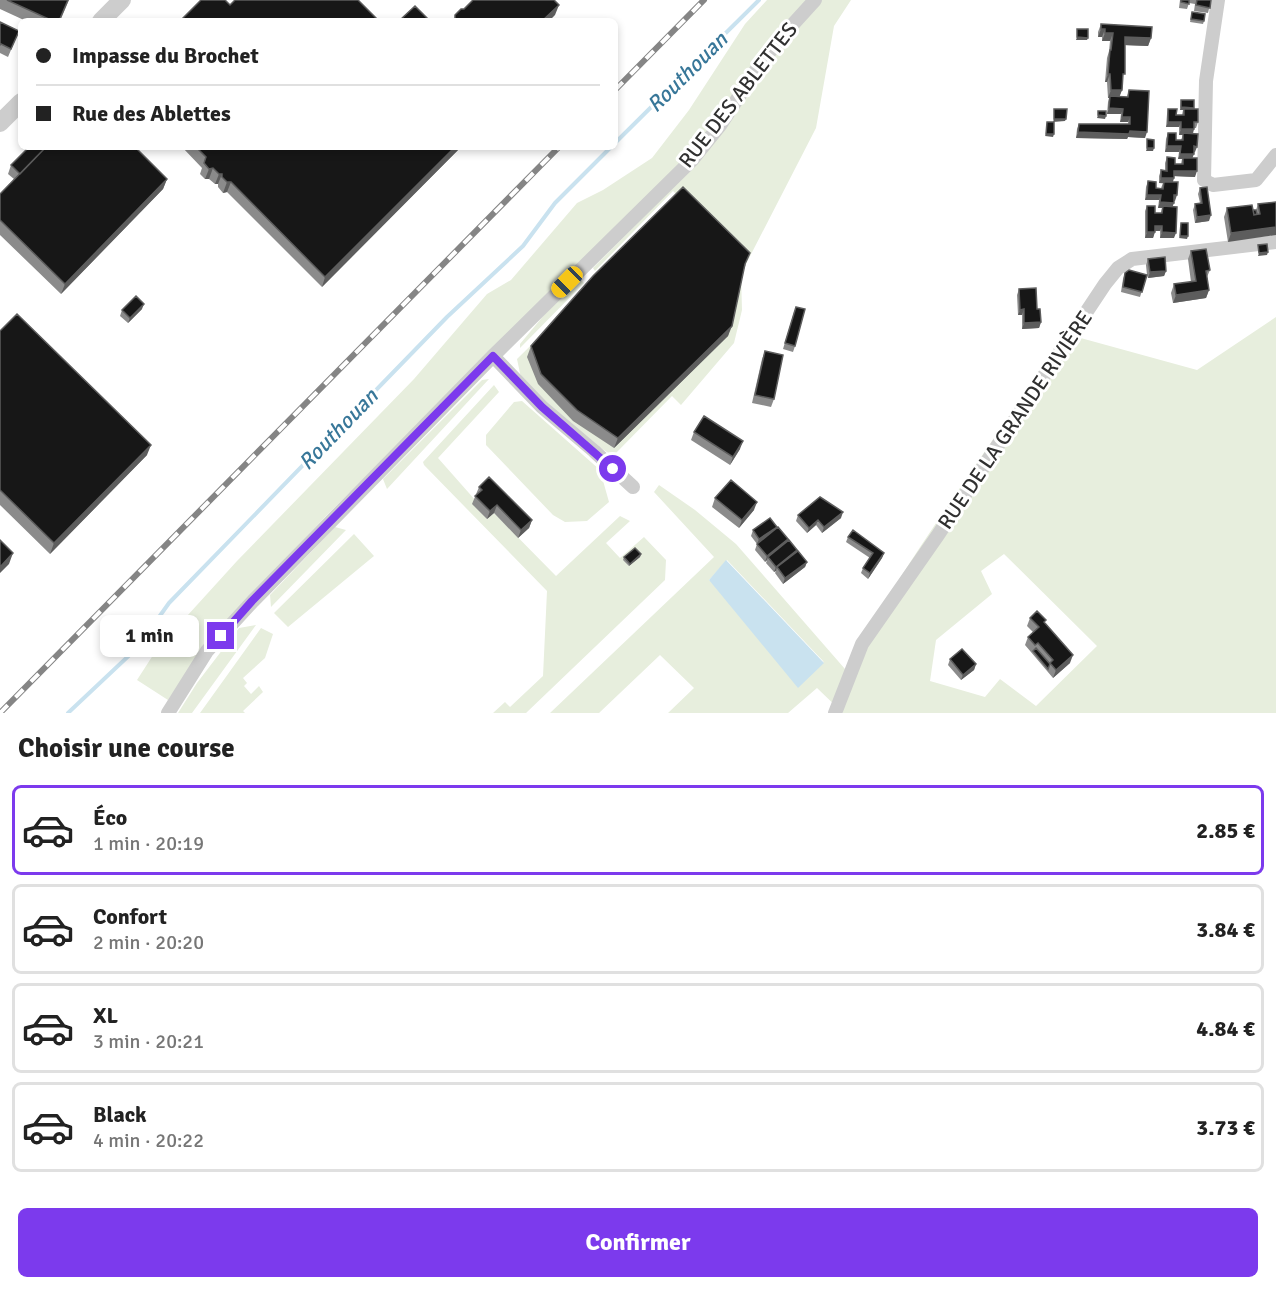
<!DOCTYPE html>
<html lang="fr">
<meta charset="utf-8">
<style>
body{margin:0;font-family:Signika,sans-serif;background:#f2f2f2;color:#222;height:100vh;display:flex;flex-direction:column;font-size:22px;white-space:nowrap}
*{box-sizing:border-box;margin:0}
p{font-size:20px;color:#767676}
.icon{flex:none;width:33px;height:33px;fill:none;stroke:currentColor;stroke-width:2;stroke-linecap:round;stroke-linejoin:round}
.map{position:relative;height:713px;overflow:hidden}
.drawer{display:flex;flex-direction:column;background:#fff;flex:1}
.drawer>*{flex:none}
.hud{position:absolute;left:18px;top:18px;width:600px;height:132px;border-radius:9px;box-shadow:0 3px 9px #0003;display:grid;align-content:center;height:132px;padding:0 18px;background:#fff}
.end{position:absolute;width:27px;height:27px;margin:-14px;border:8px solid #7c3aed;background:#fff;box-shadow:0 0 0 3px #fff}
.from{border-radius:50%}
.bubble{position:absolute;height:42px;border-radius:9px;background:#fff;box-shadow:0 3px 9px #0003;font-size:20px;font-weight:700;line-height:42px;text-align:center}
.car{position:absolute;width:18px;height:36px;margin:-18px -9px;border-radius:8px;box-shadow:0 0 4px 2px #0007;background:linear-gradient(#f5c518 24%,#345 0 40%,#f5c518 0 76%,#345 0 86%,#f5c518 0)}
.hud b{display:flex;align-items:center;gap:21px;height:57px;font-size:22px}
.hud b+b{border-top:2px solid #e0e0e0}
.hud i{width:15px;height:15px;background:#222}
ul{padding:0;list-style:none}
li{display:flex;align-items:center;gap:18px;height:90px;margin:0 12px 9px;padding:0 6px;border:3px solid #e0e0e0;border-radius:9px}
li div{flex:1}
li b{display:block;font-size:22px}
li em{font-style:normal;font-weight:700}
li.active{border-color:#7c3aed}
li>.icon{width:54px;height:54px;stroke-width:1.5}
h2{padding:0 18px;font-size:27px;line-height:72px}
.button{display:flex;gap:12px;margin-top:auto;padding:12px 18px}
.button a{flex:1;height:69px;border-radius:9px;background:#7c3aed;color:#fff;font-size:24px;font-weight:700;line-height:69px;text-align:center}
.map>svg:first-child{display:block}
.green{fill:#e7eedd;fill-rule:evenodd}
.water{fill:#c9e2ef}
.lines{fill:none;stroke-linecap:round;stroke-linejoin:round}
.stream{stroke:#c9e2ef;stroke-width:4}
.minor{stroke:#cdcdcd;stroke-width:14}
.tertiary{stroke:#cdcdcd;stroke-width:18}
.rail-casing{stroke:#858585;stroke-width:6}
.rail{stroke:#fff;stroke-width:4;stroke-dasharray:11;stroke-linecap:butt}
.wall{fill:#8b8b8b}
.shaded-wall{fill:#5d5d5d}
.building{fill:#171717;stroke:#5d5d5d;stroke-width:1.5}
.route{stroke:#7c3aed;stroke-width:8}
.labels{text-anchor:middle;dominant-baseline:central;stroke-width:6;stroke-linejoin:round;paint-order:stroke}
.street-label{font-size:21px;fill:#303030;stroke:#fff}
.water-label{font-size:22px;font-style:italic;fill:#387799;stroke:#fff}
</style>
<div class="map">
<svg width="1276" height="713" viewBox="0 0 1276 713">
<rect width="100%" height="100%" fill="#fff"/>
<path class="green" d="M767 0H851L834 26 816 128 746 264 673 191 595 271 593 268 671 189 663 180 325 517 217 631 168 700 137 680 157 649 237 561 414 379 487 294 511 280 577 203 603 190 652 158 689 110 745 24Z
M741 274 742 310 734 343 681 405 672 396 616 453 610 454 579 434 521 378 517 359 590 287Z
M580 279 584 283 520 348V344L545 314Z
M1276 317V713H843L817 688 788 713H668L694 688 660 655 599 713H550L714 557 654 492 659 485 695 510 736 544 845 669C899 573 963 484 1025 393L1037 400 1077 337 1197 370ZM1004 554 1097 646 1036 706 1000 679 985 697 930 681 936 640 992 594 981 571ZM727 560 823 661 824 663 709 580Z
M489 379 387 489 383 479 482 380Z
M494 385 499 392 438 458 476 501 487 519 494 513 556 576 620 516 630 521 606 543 620 558 644 537 666 560 665 580 526 713H493L505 702 510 707 543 676 547 591 424 465 423 462Z
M522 401 600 470 609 502 587 521 565 522 553 515 486 445V435L514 402Z
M335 527 346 530 271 607 270 595Z
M354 534 374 556 288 627 274 613Z
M256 625 192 713H178L197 683 239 628Z
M261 628 273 634 265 658 243 678 247 683 244 686 251 694 259 686 263 692 243 711 245 713H200Z"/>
<path class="water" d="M726 560 824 663 798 688 709 580Z"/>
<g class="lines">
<path class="stream" d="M615 143 759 0
M68 713 137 648 169 603 447 317 523 246 555 203 611 147"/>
<path class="minor" d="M1218 0 1206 81 1204 180 1213 185 1256 180 1276 155
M493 356 542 407 594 451 633 487
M168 713 207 651 253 601 493 356 692 160 721 124 762 61 785 33 815 0
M835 713 862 644 938 535 1105 284 1118 268 1132 259 1276 242"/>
<path class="tertiary" d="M101 21 122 0
M0 123 21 102"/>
<g class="rail-casing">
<path id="rail" d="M615 90 704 0
M0 713 559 147"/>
</g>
<use href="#rail" class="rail"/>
</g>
<path class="wall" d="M0 0H69L60 21H26L0 9Z
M1180 0H1211L1208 13 1194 11 1195 4 1189 3 1187 9 1179 8Z
M1192 12 1204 21 1203 24 1190 22Z
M0 22 19 31 8 57 0 53Z
M1101 24 1151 38 1148 46 1125 45 1122 90 1119 97H1127L1129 90 1145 138 1128 137 1127 139 1076 138 1077 129 1079 124H1128V122H1120L1121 114H1107L1108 102 1109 98H1108L1107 82H1105L1107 58 1109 51 1110 41H1102V37H1098V32Z
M1181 100 1193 109 1198 122 1196 128H1194L1193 134 1195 152H1194L1192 158 1195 177 1174 176 1173 182 1175 201H1174L1172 206 1174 238H1160V231H1155L1153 238H1145V211L1147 206 1155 213H1161L1162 208H1158L1159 200H1145L1146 187 1148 181 1156 188H1161L1163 183H1159V176L1161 170H1165V163L1167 157 1175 164H1181L1182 159H1178L1179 152H1165L1166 139 1168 133 1176 140H1181L1183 135H1179V127H1166L1167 114 1168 109 1176 115H1182L1183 110H1180Z
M182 147H461L322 287 227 192 223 193 218 187V184H215L209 179H205L200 174 202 168Z
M11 165 167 179 163 189 61 294 0 235V194L14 179 8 174Z
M1200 188 1209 221 1195 223 1193 210 1195 204 1200 203 1198 194Z
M1276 202 1228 242 1224 217 1227 208 1256 210 1258 204Z
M1191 251 1210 270 1207 277 1209 290 1206 298 1173 303 1171 293 1174 284 1191 282 1188 259Z
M1148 259 1166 271 1164 276 1148 278 1147 275 1140 297 1121 292 1123 279 1125 273 1147 275 1146 265Z
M746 264 744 269 728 336 614 448 573 421 538 384 527 357 531 346Z
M1019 289 1041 322 1039 328 1022 329V315H1018L1017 295Z
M142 309 128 323 120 316 122 310Z
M794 312 795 346 793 352 783 349Z
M0 331 147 455 50 554 0 505Z
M765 351 774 399 771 407 752 403 762 359Z
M694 432 740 449 730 465 691 440Z
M479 487 532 520 529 528 518 538 494 513 487 519 472 504Z
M715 498 754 510 739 528 712 507Z
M798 515 841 518 822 533 816 525 807 533 796 521Z
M777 527 776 530 787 542 797 550 795 553 807 562 805 567 783 584 775 573 776 571 774 572 766 563 767 560 765 562 755 550 757 544 751 536 753 530Z
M848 537 884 553 882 558 868 579 861 573 863 568 870 558 846 542Z
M641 554 640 557 629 566 623 560 624 557Z
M1030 618 1045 623 1070 663 1053 678 1025 645 1028 637 1033 632 1027 626Z
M950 659 976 664 974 670 961 680 948 665Z"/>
<path class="shaded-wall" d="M559 5 555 15 549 21H542Z
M1101 29H1105L1102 37H1098Z
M1105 33H1113L1110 41H1102Z
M1077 37 1088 38 1087 40H1076Z
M1125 37 1151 38 1148 46 1122 45Z
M1108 74H1110L1107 82H1105Z
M1111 90H1122L1119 98H1108Z
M1181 107 1194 108 1193 110H1180Z
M1109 108 1123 109 1121 114H1107Z
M1098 115 1106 116 1105 119 1097 118Z
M1122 117H1130L1128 122H1120Z
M1054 119H1066L1065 121 1053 122Z
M1168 122H1181L1179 127H1166Z
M1181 129H1194L1192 135H1179Z
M1130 131 1147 132 1145 138 1128 137 1127 139 1076 138 1078 132Z
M1046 134H1054L1053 137 1045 136Z
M1167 146H1181L1179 152H1165Z
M1194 146 1197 147 1195 152H1192Z
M455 147H461L322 287 325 277Z
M1147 148H1154L1153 151H1146Z
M1180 154H1194L1192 159H1178Z
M213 168 209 179H205L209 169Z
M1174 171H1197L1195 177 1172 176Z
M219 174H222L218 184H215Z
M1161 178H1174L1172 184 1159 183Z
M167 179 163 189 61 294 65 284Z
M227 182H231L227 192 223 193Z
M1147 195H1161L1159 200H1145Z
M1174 195H1177L1175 201H1172Z
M1160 202 1174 203 1172 208H1158Z
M1211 215 1209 221 1195 223 1197 217Z
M1155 226H1162L1160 231H1153Z
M1276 227V235L1228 242 1231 233Z
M1147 232H1155L1153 238H1145Z
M1162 232 1176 233 1174 238H1160Z
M1180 236H1188L1187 239 1179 238Z
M1268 252 1267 255 1258 256 1259 253Z
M1166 271 1164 276 1148 278 1150 272Z
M1209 290 1206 298 1173 303 1176 295Z
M144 304 142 309 128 323 130 318Z
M1024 309 1022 315H1018L1020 310Z
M1041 322 1039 328 1022 329 1024 323Z
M732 326 728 336 614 448 618 438Z
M743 441 740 449 730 465 733 457Z
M151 445 147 455 50 554 54 543Z
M757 502 754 510 739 528 742 520Z
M497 505 494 513 487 519 490 511Z
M843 512 841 518 822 533 824 527Z
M532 520 529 528 518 538 521 530Z
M818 520 816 525 807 533 809 528Z
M777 527 775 532 757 544 759 539Z
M788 539 786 545 768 557 767 560 765 562 767 556Z
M797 550 795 555 777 567 776 571 774 572 776 567Z
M13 553 9 564 0 573V567Z
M884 553 882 558 868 579 870 573Z
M641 554 640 557 629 566 630 564Z
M807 562 805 567 783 584 785 578Z
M1073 655 1070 663 1053 678 1056 670Z
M976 664 974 670 961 680 963 675Z"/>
<path class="building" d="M7 0H68L59 21H53Z
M201 0H225L230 5 235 0H358L379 21H180Z
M473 0H554L559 5 542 21H451L455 18V15L461 9H464Z
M1181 0H1189V4L1181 2Z
M1197 0H1211L1210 8 1196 5Z
M415 6 430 21H399Z
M1192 12 1205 14 1204 21 1191 19Z
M0 22 19 31 11 49 1 44 0 45Z
M1101 24 1152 27 1151 38 1125 37V74H1123L1122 90H1111L1110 74H1108L1110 50H1111L1113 33H1105V29H1101Z
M1077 29H1088V38L1077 37Z
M1129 90 1149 91 1147 132 1130 131 1129 134 1078 132 1079 124H1130V117H1122L1123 109 1109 108 1110 96 1128 97Z
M1181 100H1194V108L1181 107Z
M1054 109H1067L1066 119H1054Z
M1168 109H1177L1176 115H1184V109H1198V122H1194V129H1181V122H1168Z
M1098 111H1106V116L1098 115Z
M1047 122H1054V134H1046Z
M1168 133H1176V140H1183V133L1198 134 1197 147 1194 146V154H1180L1181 146H1167Z
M1147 139 1154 140V148H1147Z
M29 147H46L20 174 11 165Z
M46 147H135L167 179 65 284 0 220V194Z
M196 147H455L325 277 231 182H227L222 177V174H219L213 168 209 169 204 163 206 157Z
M1167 157 1175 158V164H1183V158H1197V171H1174V178H1161V170L1167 171Z
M1148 181 1156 182V188L1163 189 1164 182H1178L1177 195H1174V203L1160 202 1161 195H1147Z
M683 187 750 253 745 264 732 326 618 438 577 410 541 374 531 346 593 276Z
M1207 187 1211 215 1197 217 1195 204 1202 203 1200 188Z
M1276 202V227L1231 233 1227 208 1252 205 1254 215 1260 214 1258 204Z
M1147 206H1155V213H1162L1163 206 1177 207 1176 233 1162 232V226H1155V232H1147Z
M1253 210H1256L1257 214 1254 215Z
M1181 223H1188V236H1180Z
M1267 244 1268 252 1259 253 1258 245Z
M1206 249 1210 270 1206 271 1209 290 1176 295 1174 284 1196 281 1191 251Z
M1165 257 1166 271 1150 272 1148 259Z
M1129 270 1147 275 1142 292 1123 287 1125 273Z
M1036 288 1037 309H1040L1041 322 1024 323V309L1020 310 1019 289Z
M136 296 144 304 130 318 122 310Z
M796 307 805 309 795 346 785 343Z
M17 314 151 445 54 543 0 490V331Z
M765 351 783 355 774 399 755 395Z
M704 416 743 441 733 457 694 432Z
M489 477 532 520 521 530 497 505 490 511 475 496 482 490 479 487Z
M731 480 757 502 742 520 715 498Z
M820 497 843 512 824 527 818 520 809 528 798 515Z
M770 518 777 527 759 539 753 530Z
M778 527 788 539 767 556 757 544Z
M853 530 884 553 870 573 863 568 873 553 848 537Z
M0 540 13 553 0 567Z
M789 540 797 550 776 567 768 557Z
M635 548 641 554 630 564 624 557Z
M798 551 807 562 785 578 777 567Z
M1037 611 1046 620 1044 622 1073 655 1056 670 1050 663 1053 660 1038 643 1035 645 1028 637 1039 627 1030 618Z
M1036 648 1050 664 1048 669 1033 651Z
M962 649 976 664 963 675 950 659Z"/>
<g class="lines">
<path class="route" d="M221 636 252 601 493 356 542 407 613 469"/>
</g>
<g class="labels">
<g class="street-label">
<text transform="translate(738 95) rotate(-52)">RUE DES ABLETTES</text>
<text transform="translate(1015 420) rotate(-56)">RUE DE LA GRANDE RIVIÈRE</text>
</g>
<g class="water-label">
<text transform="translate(687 72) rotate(-45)">Routhouan</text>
<text transform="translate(338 429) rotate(-46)">Routhouan</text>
</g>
</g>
</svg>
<i class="end from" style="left:613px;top:469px"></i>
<i class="end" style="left:221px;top:636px"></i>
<div class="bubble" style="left:100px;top:615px;width:99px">1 min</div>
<i class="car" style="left:567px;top:282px;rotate:225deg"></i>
<div class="hud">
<b><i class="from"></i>Impasse du Brochet</b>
<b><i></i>Rue des Ablettes</b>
</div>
</div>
<section class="drawer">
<h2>Choisir une course</h2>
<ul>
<li class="active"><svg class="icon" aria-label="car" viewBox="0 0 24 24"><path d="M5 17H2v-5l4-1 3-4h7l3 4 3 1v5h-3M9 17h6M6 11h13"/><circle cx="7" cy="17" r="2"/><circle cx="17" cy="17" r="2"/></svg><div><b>Éco</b><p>1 min · 20:19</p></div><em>2.85 €</em></li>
<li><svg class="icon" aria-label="car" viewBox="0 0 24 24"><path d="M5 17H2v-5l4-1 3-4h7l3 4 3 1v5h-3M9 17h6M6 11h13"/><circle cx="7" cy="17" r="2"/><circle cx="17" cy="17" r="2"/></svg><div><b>Confort</b><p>2 min · 20:20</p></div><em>3.84 €</em></li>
<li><svg class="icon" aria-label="car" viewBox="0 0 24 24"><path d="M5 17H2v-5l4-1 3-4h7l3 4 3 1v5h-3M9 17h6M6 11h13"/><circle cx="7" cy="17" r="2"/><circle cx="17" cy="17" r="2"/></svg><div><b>XL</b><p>3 min · 20:21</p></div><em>4.84 €</em></li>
<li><svg class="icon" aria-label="car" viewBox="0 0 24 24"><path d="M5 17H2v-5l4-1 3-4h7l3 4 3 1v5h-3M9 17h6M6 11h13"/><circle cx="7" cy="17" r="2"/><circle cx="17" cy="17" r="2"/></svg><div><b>Black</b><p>4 min · 20:22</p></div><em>3.73 €</em></li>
</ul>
<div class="button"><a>Confirmer</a></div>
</section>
